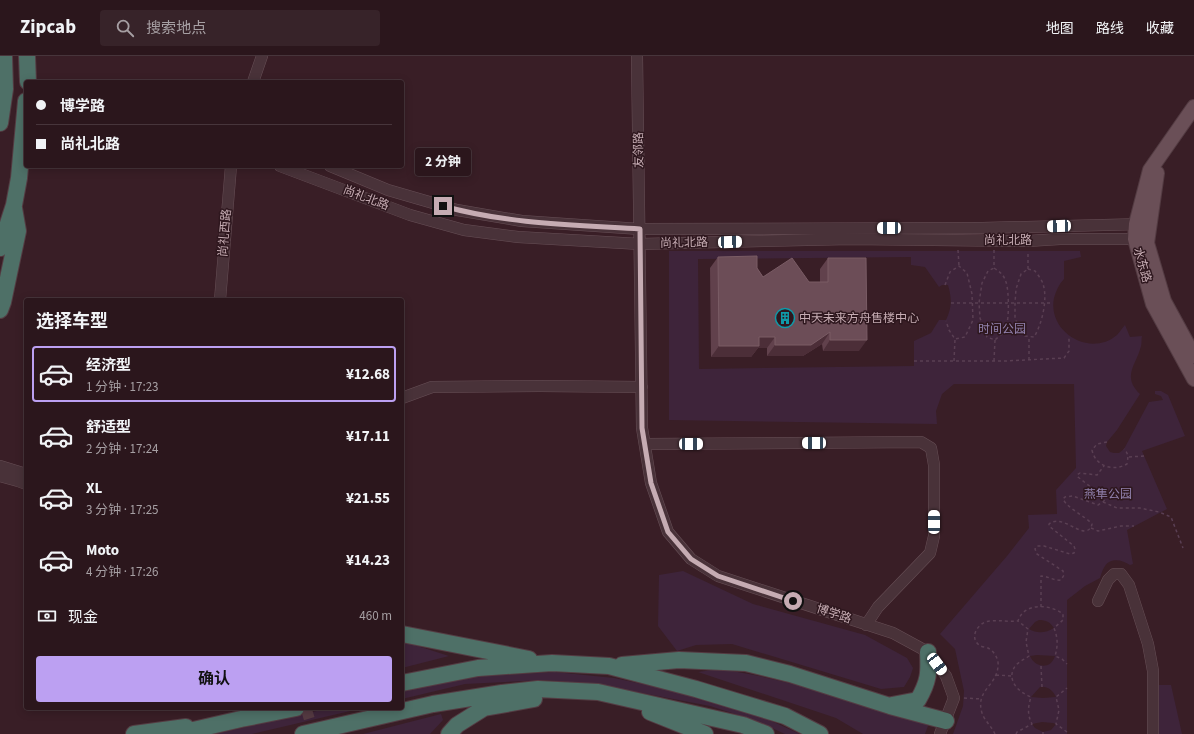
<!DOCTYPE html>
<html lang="zh">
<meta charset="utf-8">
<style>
body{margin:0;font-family:"Source Sans 3","Noto Sans SC",sans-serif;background:#372329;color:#f1f3f6;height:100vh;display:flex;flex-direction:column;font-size:15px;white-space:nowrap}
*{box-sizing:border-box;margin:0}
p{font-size:13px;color:#a69fa3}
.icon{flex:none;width:22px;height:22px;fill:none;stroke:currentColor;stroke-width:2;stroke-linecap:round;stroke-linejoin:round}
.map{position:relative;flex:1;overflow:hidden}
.drawer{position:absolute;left:24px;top:242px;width:380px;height:412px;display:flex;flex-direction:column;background:#2b161c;border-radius:4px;box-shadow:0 2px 10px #0003,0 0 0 1px #47353b}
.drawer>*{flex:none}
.hud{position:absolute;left:24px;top:24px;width:380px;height:88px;border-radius:4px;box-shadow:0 2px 10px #0003,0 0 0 1px #47353b;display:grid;align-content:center;height:88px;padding:0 12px;background:#2b161c}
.end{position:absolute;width:18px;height:18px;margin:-9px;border:5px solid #c6acb3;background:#111;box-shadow:0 0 0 2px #111}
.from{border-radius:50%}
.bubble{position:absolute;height:28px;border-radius:4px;background:#2b161c;box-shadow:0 2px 10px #0003,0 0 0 1px #47353b;font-size:13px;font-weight:700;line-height:28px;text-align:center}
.car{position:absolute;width:12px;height:24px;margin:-12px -6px;border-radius:5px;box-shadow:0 0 3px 1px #0007;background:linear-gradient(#fff 24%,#345 0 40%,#fff 0 76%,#345 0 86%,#fff 0)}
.hud b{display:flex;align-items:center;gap:14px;height:38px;font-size:15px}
.hud b+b{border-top:1px solid #47353b}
.hud i{width:10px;height:10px;background:#f1f3f6}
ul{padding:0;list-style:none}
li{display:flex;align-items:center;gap:12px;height:56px;margin:0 8px 6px;padding:0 4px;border:2px solid transparent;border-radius:4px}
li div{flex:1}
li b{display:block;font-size:15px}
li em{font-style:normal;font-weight:700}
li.current{border-color:#bca0f2}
li>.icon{width:36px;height:36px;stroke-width:1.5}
h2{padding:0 12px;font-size:18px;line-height:48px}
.pay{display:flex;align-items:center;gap:10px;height:44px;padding:0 12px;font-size:15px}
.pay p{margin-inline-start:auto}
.action{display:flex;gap:8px;margin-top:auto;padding:8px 12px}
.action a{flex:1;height:46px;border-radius:4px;background:#bca0f2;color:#111;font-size:16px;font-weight:700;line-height:46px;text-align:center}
header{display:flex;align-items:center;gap:24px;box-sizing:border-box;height:56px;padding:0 20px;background:#2b161c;border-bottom:1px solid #47353b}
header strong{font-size:19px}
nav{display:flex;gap:22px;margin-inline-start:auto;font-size:14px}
.search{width:280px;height:36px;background:#372329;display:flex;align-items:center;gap:10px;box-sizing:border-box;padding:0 14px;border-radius:4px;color:#a69fa3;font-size:15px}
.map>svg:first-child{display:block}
.green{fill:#3e243a;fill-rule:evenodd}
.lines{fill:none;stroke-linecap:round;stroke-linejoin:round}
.minor-tunnel{stroke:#553a42;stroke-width:11;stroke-dasharray:11 5.5;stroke-linecap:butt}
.minor-casing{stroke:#674f56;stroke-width:12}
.major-casing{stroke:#533b42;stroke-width:16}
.highway-casing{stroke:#543c43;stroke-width:18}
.path{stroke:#5a3f53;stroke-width:1.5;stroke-dasharray:3 3;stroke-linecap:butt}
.minor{stroke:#493239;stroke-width:11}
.major{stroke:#6a4f57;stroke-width:14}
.highway{stroke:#4e7067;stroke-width:16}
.wall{fill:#61414c}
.shaded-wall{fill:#4c2e38}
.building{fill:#6c4d57;stroke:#7a5c65}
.route{stroke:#c6acb3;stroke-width:5}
.labels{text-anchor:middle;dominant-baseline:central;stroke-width:3;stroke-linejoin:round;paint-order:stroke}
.street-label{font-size:12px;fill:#c6acb3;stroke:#2e171e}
.poi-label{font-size:12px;fill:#c6acb3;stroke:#2e171e;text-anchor:start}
.park-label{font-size:12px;fill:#9181ad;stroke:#2e171e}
</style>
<header>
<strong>Zipcab</strong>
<div class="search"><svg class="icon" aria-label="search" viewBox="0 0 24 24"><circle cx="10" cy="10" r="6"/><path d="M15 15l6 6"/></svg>搜索地点</div>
<nav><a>地图</a><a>路线</a><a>收藏</a></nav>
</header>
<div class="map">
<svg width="1194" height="678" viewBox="0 0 1194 678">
<rect width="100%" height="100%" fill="#391e26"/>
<path class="green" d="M669 195H1080L1081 201 1064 205V223C1059 228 1056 235 1054 242 1047 276 1090 302 1117 279 1120 276 1122 272 1125 269L1130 281 1142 280C1141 283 1142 287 1141 290 1137 308 1121 320 1140 338L1117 374 1107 386 1106 390 1110 396 1114 397H1119L1124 393 1149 346 1163 344 1161 340 1155 338V335H1161L1168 339 1185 380 1142 395 1167 453 1127 474 1133 508 1130 509C1123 504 1111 501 1105 510 1102 514 1101 519 1100 522L1085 530 1067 544V678H953L963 650 964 635 955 593 940 578 1007 500 1029 472 1028 459 1057 458 1056 434 1076 412 1074 328H954L942 338 936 355 937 368 669 364ZM911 201V209L925 211 939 231 942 229H948C952 243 952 251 946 264H939L931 277 914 285V310L699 313 698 203ZM1039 564C1046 564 1050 566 1054 572 1046 577 1037 578 1029 573L1035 566ZM1037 599 1055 600C1051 614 1035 612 1030 600ZM1040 631C1047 630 1053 634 1056 641L1043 642 1031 641ZM1042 666 1053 667 1056 668 1051 674 1043 676 1035 672 1032 668Z
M683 515 753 548 865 579 907 602 913 612 910 621 904 631 881 633 732 588 696 589 677 595 658 570 659 519Z
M402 585 449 600 402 612Z
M719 613C789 623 857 646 925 666L928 670 925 678H863L836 662 698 616Z
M555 616 614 622 703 641 758 659 800 678H785L754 664 710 650 600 629 545 624 465 628 402 643V634L433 626 485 620Z
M1159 629H1171L1182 678H1159Z
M330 652H363L252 678H215Z
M441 658 443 664 430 678H363Z"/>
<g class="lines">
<path class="minor-tunnel" d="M306 652 314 678"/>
<g class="minor-casing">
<path id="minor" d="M637 0 642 372 651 427 668 476 691 503 718 520 893 577 928 596 946 620 954 642 940 678
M253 26 262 0
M280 110 410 159 464 174 518 181 640 188 850 183 1028 185 1060 183H1135L1141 185
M330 110 388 134 457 154 522 165 640 173 982 172 1143 168
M220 244 231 110
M402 342 432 331 540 330 642 331
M645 388 921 386 931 392 934 409V480L930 497 878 551 866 569
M0 410 26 418
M0 420 18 425 26 428
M1098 545 1108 524 1114 518H1121L1129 529 1148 588 1153 615V678"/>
</g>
<g class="major-casing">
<path id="major" d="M1194 51 1150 114 1136 168 1135 183 1153 248 1194 323
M1157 117 1147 187 1164 245 1194 300"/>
</g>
<g class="highway-casing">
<path id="highway" d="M27 0 28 26
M0 67 5 33 4 0
M0 192 14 149 19 122 26 45
M0 254 3 246 18 175 14 152
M402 578 529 603
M622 609 679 604 746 607 790 618 890 650 946 665
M402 627 478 612 552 607 609 610 696 633 785 660 820 678
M892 649 918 644C929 625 929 617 928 596
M650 656 705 678
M134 678 186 671
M176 678 241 663 296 652
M303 678 433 648 502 637 538 633 598 636 743 669 766 678
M449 678 457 669 484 652 534 643"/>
</g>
<path class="path" d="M958 194 959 210
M994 194V212
M994 212C1000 216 1004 219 1006 226 1009 234 1010 269 1004 275 1002 279 998 281 995 284L987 281 980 262 979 247 982 227 988 215Z
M1028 213 1035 215C1038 219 1042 224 1043 228 1048 243 1042 268 1034 281L1025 280 1020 275 1015 262V247L1016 233 1021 218Z
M1028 213V195
M945 229 950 216 959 210 967 217 972 238 973 264 965 281 955 283 949 274 946 265
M951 247H1053
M1029 304V281
M914 305H1005L1064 302 1069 295V280
M954 305 955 283
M994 305 995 284
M1107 386 1097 388 1092 394C1095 410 1113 416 1127 408 1128 402 1129 398 1124 393
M1129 401 1144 400
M1103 446 1117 452H1140L1159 456 1171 461 1183 492
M1091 472 1098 475 1121 470H1134
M1041 551V520C1048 520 1054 525 1061 524L1064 519 1063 515 1037 498 1035 493 1037 490H1044L1070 498 1074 497 1075 493 1074 490 1049 470V468C1060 459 1075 475 1085 475 1088 475 1089 473 1091 472L1092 468C1084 459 1068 453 1063 443L1065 441 1073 440 1098 449 1103 446 1105 443 1102 440 1078 421 1077 419 1080 417 1097 419 1104 410
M1041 610 1042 631
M996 619 1012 620
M964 642 982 643
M1043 676V678
M1067 676 1056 668 1059 654 1056 641 1067 632
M995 678C992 671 984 664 982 657 975 634 997 630 998 610 999 603 994 595 988 592 985 591 981 591 979 589 968 580 980 565 990 565 1000 564 1009 566 1018 565
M1016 678 1017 676 1032 668C1027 658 1028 651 1031 641 1018 636 1005 623 1016 609 1020 605 1025 603 1029 600L1026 586 1028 573 1018 565C1024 546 1050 548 1063 558V564L1054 572C1058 582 1058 590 1055 600L1062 603 1067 608"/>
<use href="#minor" class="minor"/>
<use href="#major" class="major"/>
<use href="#highway" class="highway"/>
</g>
<path class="wall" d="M718 201 757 212 763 221 809 226H820V213L828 202 859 295H823L822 288 803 300H767V292H758L751 301H711L710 212Z"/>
<path class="shaded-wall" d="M830 276 822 288 803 300H767L775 289Z
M759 281H775L767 292H758L751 301H711L719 290Z
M830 284H867L859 295H823Z"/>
<path class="building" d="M757 200V212L763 221 792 202 809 226H828V202H866L867 284H830V276L811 289H775V281H759V290H719L718 201Z"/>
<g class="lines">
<path class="route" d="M443 150C507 168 574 169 640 173L642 372 651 427 668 476 691 503 718 520 793 545"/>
</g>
<defs>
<g id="building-ring" transform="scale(1)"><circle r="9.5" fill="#2e171e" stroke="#0f9aa8" stroke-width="1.5"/><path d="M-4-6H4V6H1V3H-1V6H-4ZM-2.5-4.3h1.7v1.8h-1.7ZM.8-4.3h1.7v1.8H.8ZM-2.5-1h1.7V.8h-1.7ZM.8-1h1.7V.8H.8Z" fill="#0f9aa8"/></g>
</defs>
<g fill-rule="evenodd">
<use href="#building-ring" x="785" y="262"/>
</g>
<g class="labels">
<g class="street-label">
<text transform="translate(639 94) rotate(-91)">友邻路</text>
<text transform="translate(366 142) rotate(21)">尚礼北路</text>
<text transform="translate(225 177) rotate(-85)">尚礼西路</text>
<text x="1008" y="184">尚礼北路</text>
<text transform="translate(684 187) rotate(-1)">尚礼北路</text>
<text transform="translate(1142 209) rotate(74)">水东路</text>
<text transform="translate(834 558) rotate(18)">博学路</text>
</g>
<g class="poi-label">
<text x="799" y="262">中天未来方舟售楼中心</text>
</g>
<g class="park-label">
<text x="1002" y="273">时间公园</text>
<text x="1108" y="438">燕隼公园</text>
</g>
</g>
</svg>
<i class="end from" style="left:793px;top:545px"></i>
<i class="end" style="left:443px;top:150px"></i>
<div class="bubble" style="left:415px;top:92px;width:56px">2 分钟</div>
<i class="car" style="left:1059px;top:170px;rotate:268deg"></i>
<i class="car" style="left:889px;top:172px;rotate:270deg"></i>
<i class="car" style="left:730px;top:186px;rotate:88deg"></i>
<i class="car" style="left:814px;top:387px;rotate:270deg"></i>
<i class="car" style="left:691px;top:388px;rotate:90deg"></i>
<i class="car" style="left:934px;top:466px;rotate:0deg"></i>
<i class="car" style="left:937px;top:608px;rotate:143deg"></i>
<div class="hud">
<b><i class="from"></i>博学路</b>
<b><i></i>尚礼北路</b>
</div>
<section class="drawer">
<h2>选择车型</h2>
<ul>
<li class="current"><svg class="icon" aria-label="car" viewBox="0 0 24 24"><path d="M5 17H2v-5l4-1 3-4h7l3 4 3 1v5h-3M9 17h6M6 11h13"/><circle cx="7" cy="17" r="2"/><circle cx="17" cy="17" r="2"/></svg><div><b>经济型</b><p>1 分钟 · 17:23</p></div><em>¥12.68</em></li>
<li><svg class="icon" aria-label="car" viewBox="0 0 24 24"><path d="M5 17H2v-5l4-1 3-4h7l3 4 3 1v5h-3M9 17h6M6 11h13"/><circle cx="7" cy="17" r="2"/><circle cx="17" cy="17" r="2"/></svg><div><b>舒适型</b><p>2 分钟 · 17:24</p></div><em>¥17.11</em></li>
<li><svg class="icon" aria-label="car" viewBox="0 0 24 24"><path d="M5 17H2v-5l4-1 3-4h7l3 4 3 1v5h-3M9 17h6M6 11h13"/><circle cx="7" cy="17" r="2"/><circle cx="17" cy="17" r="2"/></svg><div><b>XL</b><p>3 分钟 · 17:25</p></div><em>¥21.55</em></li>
<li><svg class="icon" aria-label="car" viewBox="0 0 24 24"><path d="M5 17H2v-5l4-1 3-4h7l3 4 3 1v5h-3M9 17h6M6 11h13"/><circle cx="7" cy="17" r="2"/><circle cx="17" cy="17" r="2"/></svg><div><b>Moto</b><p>4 分钟 · 17:26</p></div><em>¥14.23</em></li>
</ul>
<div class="pay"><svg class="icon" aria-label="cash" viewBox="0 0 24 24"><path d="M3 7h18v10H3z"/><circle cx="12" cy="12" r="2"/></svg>现金<p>460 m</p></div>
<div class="action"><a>确认</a></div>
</section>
</div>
